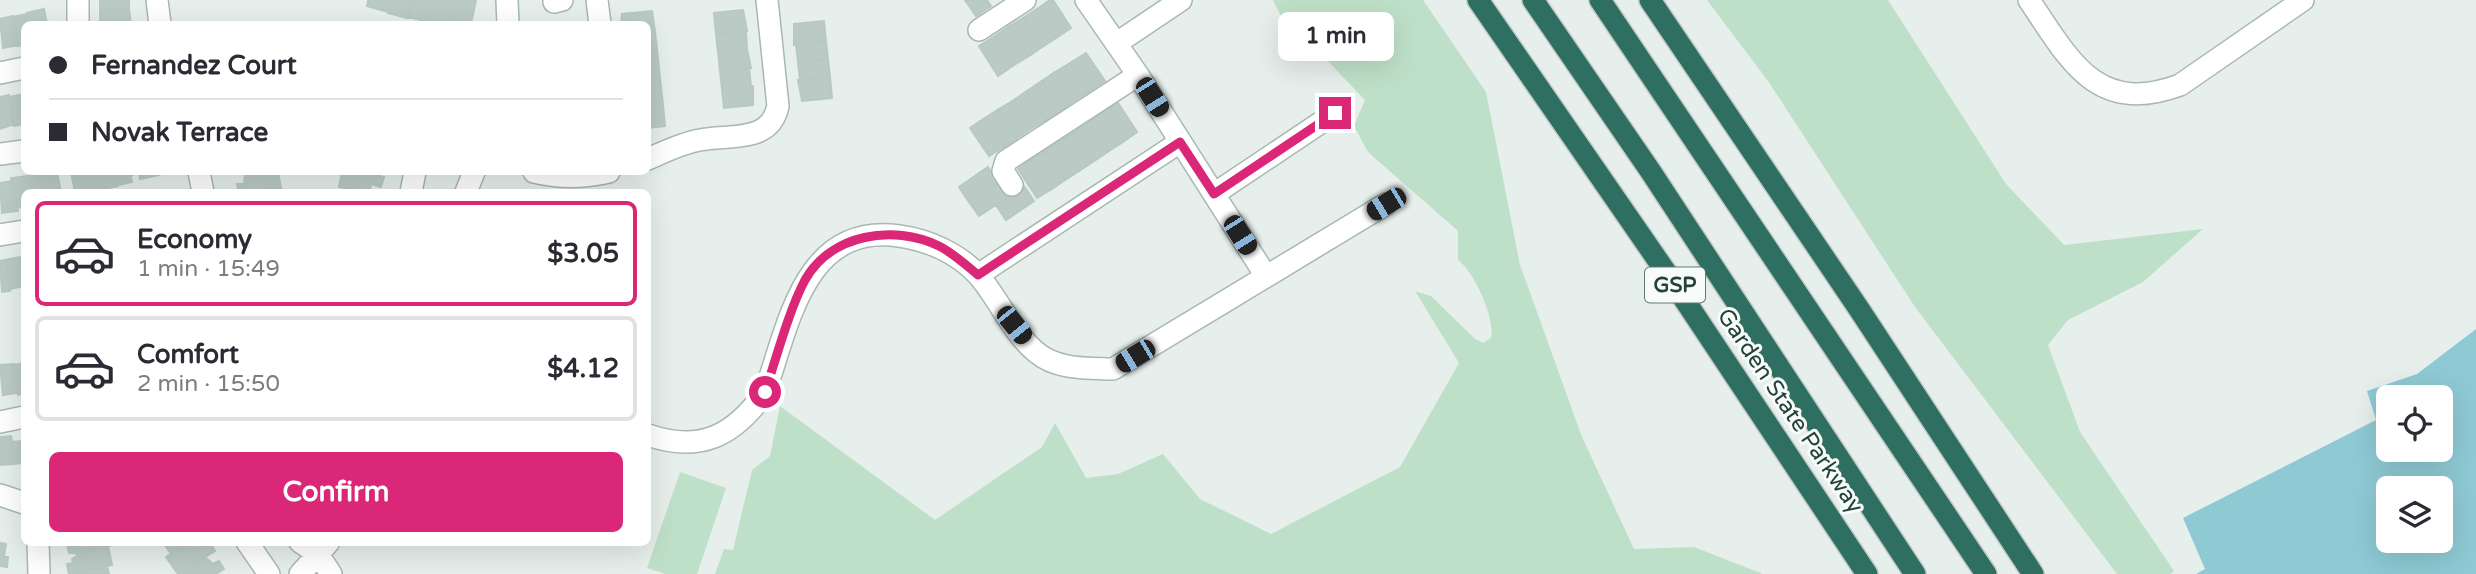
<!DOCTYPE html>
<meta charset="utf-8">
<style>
body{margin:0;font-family:"Varela Round",sans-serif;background:#f2f2f3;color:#2b2b33;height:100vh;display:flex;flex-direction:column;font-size:26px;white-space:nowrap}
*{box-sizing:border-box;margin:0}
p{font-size:23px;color:#7c7c81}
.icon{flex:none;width:38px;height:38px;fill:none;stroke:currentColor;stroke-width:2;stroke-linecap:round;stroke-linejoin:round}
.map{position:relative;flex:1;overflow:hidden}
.drawer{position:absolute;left:21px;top:189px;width:630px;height:357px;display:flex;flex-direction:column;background:#fff;border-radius:10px;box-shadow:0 7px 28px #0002}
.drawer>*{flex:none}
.hud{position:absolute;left:21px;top:21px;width:630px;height:154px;border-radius:10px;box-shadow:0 7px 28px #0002;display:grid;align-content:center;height:154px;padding:0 28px;background:#fff}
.controls{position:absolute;left:2376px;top:385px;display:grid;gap:14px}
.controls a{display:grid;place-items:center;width:77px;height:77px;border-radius:10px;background:#fff;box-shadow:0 7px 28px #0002;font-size:35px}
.end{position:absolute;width:32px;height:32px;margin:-16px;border:9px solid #db2777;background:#fff;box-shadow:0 0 0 4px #fff}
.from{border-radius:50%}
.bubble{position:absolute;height:49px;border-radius:10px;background:#fff;box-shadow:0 7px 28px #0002;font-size:23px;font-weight:700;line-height:49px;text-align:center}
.car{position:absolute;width:21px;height:42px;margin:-21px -10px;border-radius:9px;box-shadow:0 0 5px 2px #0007;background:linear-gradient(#222 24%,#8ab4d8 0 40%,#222 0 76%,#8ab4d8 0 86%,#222 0)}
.hud b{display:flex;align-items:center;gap:24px;height:66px;font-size:26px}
.hud b+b{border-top:2px solid #e1e1e2}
.hud i{width:18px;height:18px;background:#2b2b33}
ul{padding:12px 0 0;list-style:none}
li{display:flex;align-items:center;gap:21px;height:105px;margin:0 14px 10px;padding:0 14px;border:4px solid #e1e1e2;border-radius:10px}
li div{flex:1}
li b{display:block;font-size:26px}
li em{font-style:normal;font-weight:700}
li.on{border-color:#db2777}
li>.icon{width:63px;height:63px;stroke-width:1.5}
.button{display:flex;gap:14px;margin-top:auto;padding:14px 28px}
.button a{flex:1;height:80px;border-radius:10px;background:#db2777;color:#fff;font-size:28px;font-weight:700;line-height:80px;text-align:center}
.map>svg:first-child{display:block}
.green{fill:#bfe0c8}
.water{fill:#8ec9d4;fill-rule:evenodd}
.building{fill:#bbcac4;stroke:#b8c9c2;stroke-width:2}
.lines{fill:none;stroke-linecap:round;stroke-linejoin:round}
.minor-casing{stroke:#a8b8b2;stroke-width:24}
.highway-casing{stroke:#c2cac8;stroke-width:24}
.minor{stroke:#fff;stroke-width:21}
.highway{stroke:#2f6f62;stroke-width:21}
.route{stroke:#db2777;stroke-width:9}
.labels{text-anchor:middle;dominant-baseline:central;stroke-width:6;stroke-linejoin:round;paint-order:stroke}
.shield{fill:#f7fbf9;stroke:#637a73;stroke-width:2}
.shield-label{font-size:21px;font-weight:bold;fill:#24423a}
.street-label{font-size:23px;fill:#24423a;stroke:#f7fbf9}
</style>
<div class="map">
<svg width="2476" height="574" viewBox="0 0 2476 574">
<rect width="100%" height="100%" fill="#e6efeb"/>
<path class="green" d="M1273 0H1423L1486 92 1520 265 1582 437 1634 549 1694 547 1763 574H715L724 549 733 550 752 470 770 456 780 406 935 520 1042 447 1055 423 1086 478 1118 474 1163 454 1200 499 1271 534 1400 467 1459 363 1415 291 1431 296 1475 339 1483 343 1491 338C1495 318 1475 273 1458 260V231L1368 152 1354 126 1365 100 1324 57 1308 51 1289 32Z
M1707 0H1888L2006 184 2064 245 2203 229 2143 282 2068 320 2048 345 2080 432 2174 571 2171 574H2117L1915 307 1768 81Z
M680 472 726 488 697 574H665L647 568Z"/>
<path class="water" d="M2476 329V574H2196L2205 569 2183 518 2376 420 2367 391 2417 374ZM2389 397H2441V450H2389ZM2389 488H2441V541H2389Z"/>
<path class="building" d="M100 0H129V10L100 9Z
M368 0H391L388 12 367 6Z
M391 0H412L407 18 388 13Z
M412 0H435L429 22 408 17Z
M435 0H454L448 24 429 22Z
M454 0H476L471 24H448Z
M965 0H987L991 6 976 16Z
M1050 0H1053L1071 28 1056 38 1037 9Z
M44 9 47 24H29L27 13Z
M100 9 129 10 131 24 100 23Z
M1037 9 1056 38 1042 47 1023 18Z
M743 10 747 31 716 34 714 13Z
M652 11 655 32H648V24H621L622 14Z
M27 14 29 24H24V45L18 46 13 17Z
M13 16 18 45 3 48 0 19Z
M1023 18 1042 47 1029 56 1010 26Z
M824 21 826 41 794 45V24Z
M1010 26 1029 56 1014 65 995 36Z
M746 31 747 49 718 52 716 34Z
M648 32H655L657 49H648Z
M995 36 1014 65 998 76 979 46Z
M826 41 828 59 798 62 796 45Z
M648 49H657L659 69 648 70Z
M747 49 751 68 720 71 718 52Z
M1086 53 1105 81 1090 91 1070 63Z
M828 59 830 77 800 80 798 62Z
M1070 63 1090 91 1074 101 1055 72Z
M749 68 751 86 722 89 720 71Z
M659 69 661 87 648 88V70Z
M1055 72 1074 101 1061 110 1042 81Z
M830 77 832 98 802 101 798 80Z
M1042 81 1061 110 1046 120 1027 91Z
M753 86V105L724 108 722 89Z
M661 87 663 105 648 107V88Z
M1027 91 1046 120 1032 128 1014 100Z
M24 94V124L14 126 9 97Z
M9 95 14 124 0 129V97Z
M1014 100 1032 128 1017 138 999 109Z
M1118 103 1137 132 1123 142 1104 112Z
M663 105 665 126 648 128V107Z
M999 109 1017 138 1004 147 985 118Z
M1104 112 1123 142 1109 151 1089 122Z
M985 118 1004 147 989 156 970 128Z
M1089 122 1109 151 1094 161 1074 132Z
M1074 132 1094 161 1079 171 1060 141Z
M1060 141 1079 171 1065 180 1046 150Z
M1046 150 1065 180 1052 189 1032 159Z
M1032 159 1052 189 1037 198 1018 169Z
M988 167 998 183 969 202 959 187Z
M57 172 61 192H45L42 175Z
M71 172H86L90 192H75Z
M86 172H100L104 191 90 192Z
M100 172H115L118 186 104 189Z
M115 172H130L132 182 118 185Z
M130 172H158L159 175 140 179 139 173 131 175Z
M256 172H278L281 188 239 192 237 184H244L245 173Z
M342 172H361L384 177 381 187 371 184 370 192 339 187Z
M38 174 42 175 45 192H30L27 176Z
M27 176 30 192H24V207L17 208 11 178Z
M12 181 18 211 2 213 0 183Z
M998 183 1008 197 979 216 969 202Z
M1024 186 1034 201 1006 220 996 205Z
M20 257 24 286 10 289 5 260Z
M5 260 10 291 2 292 0 261Z
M24 363V393L18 395 14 365Z
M14 364 17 393 3 395 0 365Z
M11 436 12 442 20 441 23 463 0 465V437Z
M110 542V546L74 553H69L67 544Z
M163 542H189L171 554Z
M189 542H199L202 547 209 542 215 551 178 574 166 557Z
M0 543 6 544 4 557H8L7 567 0 566Z
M108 546 112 565 69 574 67 564 73 563 72 559 77 556 76 553Z
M206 558 213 564 219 561 224 569 216 574H181Z
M107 566 109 574H76V573Z"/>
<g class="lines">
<g class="minor-casing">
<path id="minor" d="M157 0 160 24
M507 0 508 24
M597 0 600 24
M1086 0 1138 75 1266 276
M2029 0C2070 61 2097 116 2180 85L2303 0
M554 2 562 0
M78 24V0
M979 30 1025 0
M1117 43 1181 0
M0 73 24 68
M0 154 24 151
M648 159C664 152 682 143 700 140 729 134 770 144 778 106L767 0
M199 172 203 192
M534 172C559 178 583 178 609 172
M1012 185 1003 171 1006 161 1138 75
M411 192 415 172
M466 192 474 172
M1214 194 1335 113
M0 235 24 231
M978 275 1180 142
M0 422 24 417
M648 435C700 453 734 436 765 392 789 324 804 223 899 236 928 240 958 253 978 275 999 299 1012 332 1036 352 1057 370 1087 368 1113 369L1386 204
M0 495 24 503
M38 542 39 574
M247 542 269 574
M300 542 318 554 331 574
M300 574 329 542"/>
</g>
<g class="highway-casing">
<path id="highway" d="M1478 0 1668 275 1867 574
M1533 0 1651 172 1915 574
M1600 0 1986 574
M1650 0 1859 309 2033 574"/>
</g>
<use href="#minor" class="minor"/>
<use href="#highway" class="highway"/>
</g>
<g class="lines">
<path class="route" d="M765 392C776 359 789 310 805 280 831 234 893 224 939 246 953 253 966 265 978 275L1180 142 1214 194 1335 113"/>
</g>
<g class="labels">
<rect class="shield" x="1645" y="267.5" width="60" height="35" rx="5"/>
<g class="shield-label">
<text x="1675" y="285">GSP</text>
</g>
<g class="street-label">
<text transform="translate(1790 411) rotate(56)">Garden State Parkway</text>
</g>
</g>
</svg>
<div class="controls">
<a><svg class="icon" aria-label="locate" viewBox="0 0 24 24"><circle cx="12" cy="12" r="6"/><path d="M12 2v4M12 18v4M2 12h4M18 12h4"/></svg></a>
<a><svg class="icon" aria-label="layers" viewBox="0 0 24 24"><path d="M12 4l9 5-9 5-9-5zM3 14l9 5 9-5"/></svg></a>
</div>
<i class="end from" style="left:765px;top:392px"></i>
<i class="end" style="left:1335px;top:113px"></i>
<div class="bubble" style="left:1278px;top:12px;width:116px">1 min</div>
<i class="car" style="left:1152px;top:97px;rotate:148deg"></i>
<i class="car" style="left:1386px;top:204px;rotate:239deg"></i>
<i class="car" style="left:1240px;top:235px;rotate:148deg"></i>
<i class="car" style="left:1014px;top:325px;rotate:141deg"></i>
<i class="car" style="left:1135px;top:356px;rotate:239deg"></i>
<div class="hud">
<b><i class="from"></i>Fernandez Court</b>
<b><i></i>Novak Terrace</b>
</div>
<section class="drawer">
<ul>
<li class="on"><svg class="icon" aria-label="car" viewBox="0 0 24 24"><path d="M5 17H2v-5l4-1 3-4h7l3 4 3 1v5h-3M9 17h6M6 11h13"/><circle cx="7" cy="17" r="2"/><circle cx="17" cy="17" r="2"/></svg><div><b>Economy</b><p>1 min · 15:49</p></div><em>$3.05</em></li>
<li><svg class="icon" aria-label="car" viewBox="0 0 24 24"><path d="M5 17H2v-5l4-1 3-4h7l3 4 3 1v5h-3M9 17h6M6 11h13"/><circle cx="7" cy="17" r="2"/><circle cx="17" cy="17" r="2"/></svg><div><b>Comfort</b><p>2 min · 15:50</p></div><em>$4.12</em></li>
</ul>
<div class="button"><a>Confirm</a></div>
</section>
</div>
